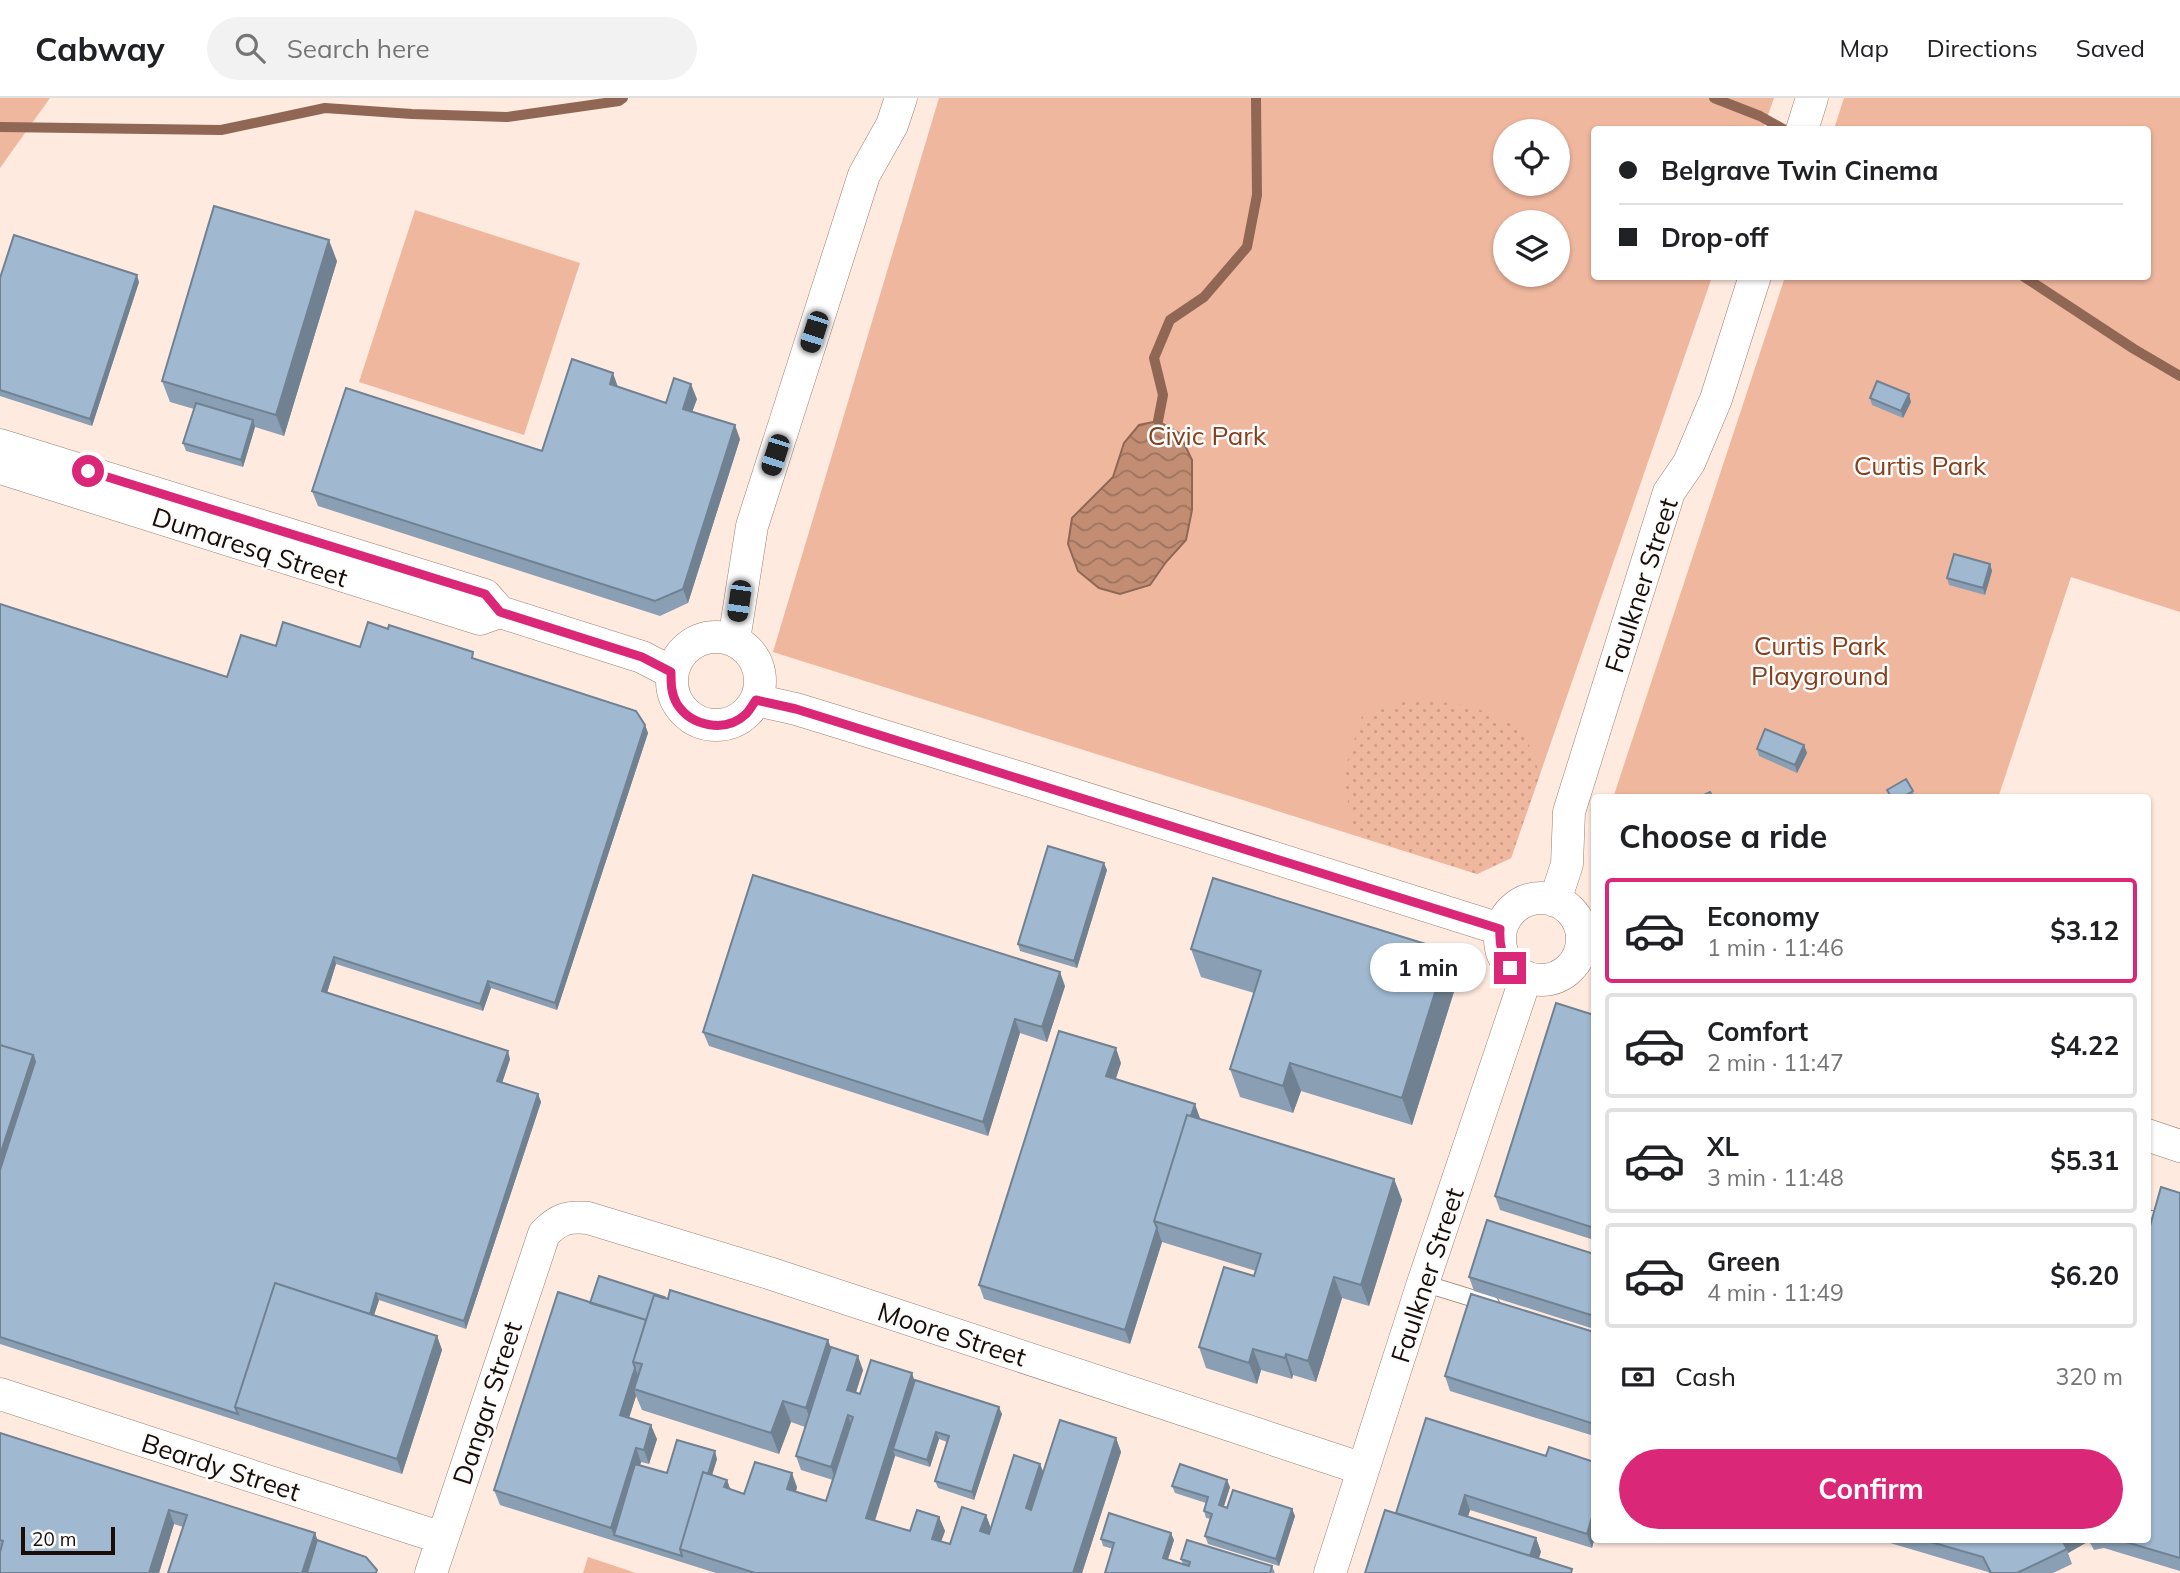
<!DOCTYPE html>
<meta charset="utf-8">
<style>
body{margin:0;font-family:Mulish,sans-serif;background:#f2f2f2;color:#202124;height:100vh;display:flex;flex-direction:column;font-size:26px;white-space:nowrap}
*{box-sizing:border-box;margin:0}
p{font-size:23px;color:#757577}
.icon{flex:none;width:38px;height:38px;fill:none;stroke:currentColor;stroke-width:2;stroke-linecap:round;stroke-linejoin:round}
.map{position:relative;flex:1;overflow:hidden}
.sheet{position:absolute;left:1591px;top:696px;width:560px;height:749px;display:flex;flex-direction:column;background:#fff;border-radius:7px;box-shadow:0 2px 5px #0004}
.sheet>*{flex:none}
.hud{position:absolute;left:1591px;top:28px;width:560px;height:154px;border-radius:7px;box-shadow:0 2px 5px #0004;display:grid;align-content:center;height:154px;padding:0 28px;background:#fff}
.buttons{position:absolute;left:1493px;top:21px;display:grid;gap:14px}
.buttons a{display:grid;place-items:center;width:77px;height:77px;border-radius:50%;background:#fff;box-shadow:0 2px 5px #0004;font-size:35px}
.scale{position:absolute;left:21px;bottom:18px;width:94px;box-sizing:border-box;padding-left:7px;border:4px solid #190d08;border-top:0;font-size:19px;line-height:24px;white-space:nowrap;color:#190d08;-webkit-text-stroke:5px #fcfcfc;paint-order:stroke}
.end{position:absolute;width:32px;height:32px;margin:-16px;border:9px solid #db2777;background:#fff;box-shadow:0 0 0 4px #fff}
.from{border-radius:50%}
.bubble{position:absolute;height:49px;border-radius:24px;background:#fff;box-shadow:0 2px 5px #0004;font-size:23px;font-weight:700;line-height:49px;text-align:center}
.car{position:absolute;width:21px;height:42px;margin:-21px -10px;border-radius:9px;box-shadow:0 0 5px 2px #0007;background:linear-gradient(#222 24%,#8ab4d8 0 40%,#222 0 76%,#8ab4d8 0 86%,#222 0)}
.hud b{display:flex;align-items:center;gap:24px;height:66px;font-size:26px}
.hud b+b{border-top:2px solid #e0e0e0}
.hud i{width:18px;height:18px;background:#202124}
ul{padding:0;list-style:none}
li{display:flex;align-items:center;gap:21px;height:105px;margin:0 14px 10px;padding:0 14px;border:4px solid #e0e0e0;border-radius:7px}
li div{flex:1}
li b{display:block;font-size:26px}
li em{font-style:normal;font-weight:700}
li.active{border-color:#db2777}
li>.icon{width:63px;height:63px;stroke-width:1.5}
h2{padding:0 28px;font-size:32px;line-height:84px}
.pay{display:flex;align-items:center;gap:18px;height:77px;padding:0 28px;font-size:26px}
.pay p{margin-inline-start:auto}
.action{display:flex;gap:14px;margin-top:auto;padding:14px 28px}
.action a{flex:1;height:80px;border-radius:42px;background:#db2777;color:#fff;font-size:28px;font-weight:700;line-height:80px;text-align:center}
header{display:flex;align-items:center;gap:42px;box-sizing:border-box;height:98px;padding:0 35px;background:#fff;border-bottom:2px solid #e0e0e0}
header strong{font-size:33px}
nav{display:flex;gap:38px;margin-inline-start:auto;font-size:24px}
.search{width:490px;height:63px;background:#f2f2f2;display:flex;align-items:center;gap:18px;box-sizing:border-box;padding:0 24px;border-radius:38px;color:#757577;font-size:26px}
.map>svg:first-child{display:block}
.park{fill:#efb79e;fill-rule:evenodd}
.garden{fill:url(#garden-dots)}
.water{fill:url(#water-waves);stroke:#906754;stroke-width:2}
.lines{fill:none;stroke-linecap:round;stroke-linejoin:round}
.stream{stroke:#906754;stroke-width:10}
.lane-casing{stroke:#9d7e6f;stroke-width:18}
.street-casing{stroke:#9d7e6f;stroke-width:33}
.lane{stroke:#fff;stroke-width:16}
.street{stroke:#fff;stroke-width:32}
.wall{fill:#8a9fb4;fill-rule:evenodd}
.shaded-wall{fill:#708292}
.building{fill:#a0b9d1;stroke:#708292;stroke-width:2}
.route{stroke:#db2777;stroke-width:9}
.labels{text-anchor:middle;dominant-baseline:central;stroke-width:5;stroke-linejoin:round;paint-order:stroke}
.park-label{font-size:26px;fill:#84401d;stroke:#fcfcfc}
.street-label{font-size:26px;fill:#190d08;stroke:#fcfcfc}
</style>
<header>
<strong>Cabway</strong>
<div class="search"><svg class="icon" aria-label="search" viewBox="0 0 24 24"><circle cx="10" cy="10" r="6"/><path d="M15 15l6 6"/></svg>Search here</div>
<nav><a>Map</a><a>Directions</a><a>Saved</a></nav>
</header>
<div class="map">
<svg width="2180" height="1475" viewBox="0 0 2180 1475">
<defs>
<pattern id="garden-dots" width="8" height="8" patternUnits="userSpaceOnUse" patternTransform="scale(1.75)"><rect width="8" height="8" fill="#efb79e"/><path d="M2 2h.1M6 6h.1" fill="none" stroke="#cc9c87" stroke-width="1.8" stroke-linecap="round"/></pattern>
<pattern id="water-waves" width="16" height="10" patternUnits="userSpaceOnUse" patternTransform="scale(1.75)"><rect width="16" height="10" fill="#c38d74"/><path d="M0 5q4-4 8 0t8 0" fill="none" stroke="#9e725d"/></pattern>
</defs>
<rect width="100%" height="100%" fill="#ffeae0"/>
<path class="park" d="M0 0H50L0 70Z
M939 0H1774L1763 31 1594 32V178L1712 179 1511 760 1477 776 773 554ZM1505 33H1558V86H1505ZM1505 124H1558V177H1505Z
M1844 0H2180V514L2071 479 1998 700H1613L1785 179 2147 178V32L1834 31Z
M415 112 580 165 524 337 359 284Z
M588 1459 636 1475H583Z"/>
<path class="garden" d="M1415 600 1474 609 1523 631 1540 676 1511 760 1477 776 1352 736 1344 674 1362 618Z"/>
<path class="water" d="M1158 323 1179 335 1192 362V412L1186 442 1166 464 1150 487 1120 496 1099 490 1078 473 1068 446 1072 420 1113 379 1124 345 1139 327Z"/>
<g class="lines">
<path class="stream" d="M1714 0 1760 18 1785 32
M0 29 221 32 325 10 412 16 507 19 619 3 623 0
M2023 178 2134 251 2180 278
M1158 323 1163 297 1154 260 1170 222 1204 199 1247 149 1257 97 1256 0"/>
<g class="lane-casing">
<path id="lane" d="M2147 1120 2151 1121
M1423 1185 1491 1206"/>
</g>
<g class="street-casing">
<path id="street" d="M1802 32 1812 0
M0 347 485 497 500 514 642 559 671 574
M7 372 480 521 500 514
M672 583a44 44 0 1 1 88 0a44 44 0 1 1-88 0Z
M734 542 752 428 864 77 892 27 901 0
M756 602 796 611 1024 681 1500 831
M1500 841a41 41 0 1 1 82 0a41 41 0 1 1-82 0Z
M1555 803 1567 766 1569 714 1669 394 1689 365 1716 301 1755 178
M2147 1037 2180 1048
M0 1296 442 1440
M431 1475 544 1136C558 1121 568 1118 588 1120L769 1175 1363 1371
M1330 1475 1423 1185 1526 879"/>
</g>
<use href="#lane" class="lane"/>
<use href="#street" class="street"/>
</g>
<path class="wall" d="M337 163 284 338 255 329 243 369 186 353 183 345 194 311 170 304 162 283Z
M0 180 139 184 92 328 0 298Z
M618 289 666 305 697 301 692 314 740 341 688 505 660 518 318 408 312 393 542 353Z
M1870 300 1911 304 1903 320 1872 307Z
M1990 466 1992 473 1985 497 1949 487 1947 480Z
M0 506 227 579 276 548 360 549 476 562 645 627 648 635 557 912 491 890 483 913 336 866 327 895 510 961 502 985 538 996 541 1004 466 1231 379 1202 374 1217 437 1238 442 1252 402 1376 0 1246Z
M1804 647 1807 655 1797 675 1759 658 1757 651Z
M1887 692 1913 693 1915 700H1890Z
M1107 772 1077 870 1020 853 1018 846Z
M1191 851 1458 881 1412 1027 1301 993 1293 1015 1240 999 1230 971 1254 895 1201 879Z
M1065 888 1047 944 1020 935 988 1038 709 948 703 934Z
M1594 917V1142L1500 1112 1495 1098Z
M1121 965 1115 981 1200 1021 1394 1081 1402 1102 1369 1208 1342 1200 1316 1284 1293 1277 1292 1281 1261 1272 1257 1286 1206 1270 1199 1249 1254 1178 1256 1173 1162 1144 1130 1246 984 1201 979 1187Z
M2180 1095V1473L2104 1450 2094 1452 2089 1443 2068 1455 2072 1466 2053 1475H1989L1988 1474 1880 1442H2147L2150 1128Z
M1594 1156V1231L1474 1193 1469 1179Z
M664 1200 831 1249 863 1272 856 1295 860 1296 915 1282 1002 1316 974 1402 938 1390 935 1383 947 1344 939 1341 930 1369 895 1358 875 1423 910 1433 939 1419 945 1433 941 1443 950 1446 986 1417 991 1430 1043 1373 1116 1340 1121 1354 1082 1475H716L500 1407 494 1392 590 1205ZM636 1298 642 1312 779 1356 791 1324 805 1329 796 1358 801 1372 833 1382 826 1403 796 1394 797 1389 744 1396 730 1391 727 1382 712 1377 717 1361 667 1375 640 1367 641 1364 649 1366 657 1341 629 1320Z
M1594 1234V1338L1450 1293 1445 1278Z
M0 1335 315 1435 317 1442 183 1429 174 1426 159 1475H0Z
M1546 1358 1594 1364V1442L1592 1450 1470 1412 1468 1419 1536 1440 1541 1454 1396 1415Z
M1172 1388 1230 1389 1224 1408 1227 1410 1292 1411 1295 1418 1279 1468 1208 1446 1205 1438 1211 1421 1206 1420 1204 1413 1206 1405 1175 1395Z
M1101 1441 1174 1442 1168 1461 1183 1466 1181 1461 1272 1468 1275 1475H1105L1113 1451 1103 1448Z"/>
<path class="shaded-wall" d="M329 142 337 163 284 338 276 317Z
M137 177 139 184 92 328 90 321Z
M613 275 618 289 610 286Z
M691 286 697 301 688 325 683 311Z
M1909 296 1911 304 1903 320 1901 313Z
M253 322 255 329 243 369 241 362Z
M735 327 740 341 688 505 683 491Z
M1990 466 1992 473 1985 497 1983 490Z
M645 627 648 635 557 912 555 905Z
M1804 647 1807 655 1797 675 1795 667Z
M1104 765 1107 772 1077 870 1074 863Z
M1448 853 1458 881 1412 1027 1402 1000Z
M334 859 336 866 325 901 322 893Z
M1060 874 1065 888 1047 944 1042 929Z
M488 883 491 890 483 913 480 906Z
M1015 921 1020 935 988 1038 983 1024Z
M1116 950 1121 965 1112 993 1106 978Z
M508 953 510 961 500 991 497 983Z
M33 957 38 972 0 1087V1057Z
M1290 965 1301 993 1293 1015 1283 988Z
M538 996 541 1004 466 1231 464 1223Z
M1195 1006 1200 1020 1167 1127 1158 1124Z
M1394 1081 1402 1102 1369 1208 1361 1187Z
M1157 1130 1162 1144 1130 1246 1125 1232Z
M1334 1179 1342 1200 1316 1284 1308 1263Z
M376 1195 379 1202 370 1229 368 1221Z
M437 1238 442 1252 402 1376 397 1361Z
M828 1242 836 1263 814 1332 806 1310Z
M1253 1251 1261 1272 1257 1286 1249 1265Z
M1286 1256 1293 1277 1292 1281 1285 1260Z
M858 1258 863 1272 852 1306 847 1292Z
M635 1270 641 1284 634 1291 636 1298 625 1332 620 1317Z
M912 1275 917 1290 893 1351 895 1358 871 1434 866 1420Z
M783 1303 791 1324 779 1356 771 1335Z
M999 1309 1002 1316 974 1402 972 1394Z
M848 1317 853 1332 836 1383 831 1369Z
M651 1327 657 1341 649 1366 644 1352Z
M936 1334 939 1341 930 1369 927 1362Z
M1116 1340 1121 1354 1082 1475H1073Z
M636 1350 641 1364 618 1438 614 1437 611 1430Z
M715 1353 717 1361 688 1454 684 1452Z
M1040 1366 1046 1380 1032 1425 1026 1410Z
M792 1375 797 1389 792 1406 787 1391Z
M727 1382 732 1396 724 1389Z
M1227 1382 1230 1389 1222 1414 1219 1407Z
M1465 1397 1470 1412 1464 1430 1459 1416Z
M1292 1411 1295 1418 1279 1468 1276 1461Z
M169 1412 174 1426 159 1475H149Z
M1594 1412V1442L1592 1450 1587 1436Z
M986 1417 991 1431 986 1448 980 1433Z
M939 1419 945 1433 937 1455 932 1441Z
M315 1435 320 1449 312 1475H302Z
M1171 1435 1174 1442 1166 1467 1163 1460Z
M1536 1440 1541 1454 1534 1475 1528 1463Z
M2062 1442H2088L2089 1443 2068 1455 2067 1451 2065 1452Z"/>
<path class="building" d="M214 108 329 142 276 317 162 283Z
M14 137 137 177 90 321 0 292V180Z
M572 261 613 275 610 286 666 305 674 280 691 286 683 311 735 327 683 491 655 503 312 393 346 290 542 353Z
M1877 283 1909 296 1901 313 1870 300Z
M196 305 253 322 241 362 183 345Z
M1954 456 1990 466 1983 490 1947 480Z
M0 506 227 579 241 537 276 548 283 524 360 549 368 524 388 531 389 527 473 554 472 560 636 613 645 627 555 905 488 883 480 906 334 859 322 893 508 953 497 983 538 996 464 1223 376 1195 370 1216 275 1185 235 1309 238 1316 0 1239V1072L35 964 33 957 0 947Z
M1765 631 1804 647 1795 667 1757 651Z
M1906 681 1913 693 1901 700H1892L1887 692Z
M1710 694 1713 700H1697Z
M1048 748 1104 765 1074 863 1018 846Z
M753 777 1060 874 1042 929 1015 921 983 1024 703 934Z
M1213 780 1448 853 1402 1000 1290 965 1283 988 1230 971 1261 873 1191 851Z
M1556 905 1594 917V1130L1495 1098Z
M1059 933 1116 950 1106 978 1195 1006 1191 1018 1187 1017 1154 1123 1157 1130 1125 1232 979 1187Z
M0 947 33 957 0 1057Z
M1187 1017 1394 1081 1361 1187 1334 1179 1308 1263 1286 1256 1285 1260 1253 1251 1249 1265 1199 1249 1224 1169 1254 1178 1261 1156 1154 1123Z
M2161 1089 2180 1095V1460L2119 1442H2147V1127L2150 1128Z
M1487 1122 1594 1156V1218L1469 1179Z
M599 1178 664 1199 663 1200 654 1197 646 1222 590 1205Z
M275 1185 437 1238 397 1361 235 1309Z
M670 1192 828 1242 806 1310 783 1303 771 1335 634 1291 642 1266 633 1264 654 1197 668 1201Z
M558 1194 646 1222 633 1264 635 1270 620 1317 651 1327 644 1352 636 1350 611 1430 494 1392Z
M1471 1196 1594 1234V1326L1445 1278Z
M831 1249 858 1258 847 1292 860 1296 871 1262 912 1275 866 1420 910 1433 917 1412 939 1419 932 1441 950 1446 962 1409 986 1417 980 1433 989 1436 1014 1357 1040 1366 1026 1410 1031 1412 1060 1322 1116 1340 1073 1475H755L680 1451 703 1374 727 1382 724 1389 744 1396 755 1364 792 1375 787 1391 826 1403 853 1319 848 1317 831 1369 796 1358Z
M915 1282 999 1309 972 1394 935 1383 949 1338 936 1334 927 1362 893 1351Z
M1426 1320 1546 1358 1549 1349 1594 1364V1412L1587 1436 1465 1397 1459 1416 1536 1440 1530 1458 1396 1415Z
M0 1335 315 1435 302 1475H168L187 1417 169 1412 149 1475H0V1454L3 1443 0 1442Z
M677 1342 715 1353 708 1376 703 1374 680 1451 682 1458 614 1437 635 1366 667 1375Z
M1180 1366 1227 1382 1219 1407 1227 1410 1233 1392 1292 1411 1276 1461 1205 1438 1212 1416 1204 1413 1208 1399 1172 1388Z
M1385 1412 1572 1471 1571 1475H1365Z
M1109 1415 1171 1435 1163 1460 1189 1468 1190 1464 1181 1461 1187 1442 1272 1468 1270 1475H1105L1114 1445 1101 1441Z
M317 1442 366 1459 377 1472 376 1475H307Z
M1924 1442H2062L2067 1451 2017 1475H1991L1983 1459Z"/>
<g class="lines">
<path class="route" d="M88 373 485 496 500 514 642 559 671 574C671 585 671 596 677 606 692 629 726 635 746 616 750 612 753 606 756 602L796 611 1500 831C1499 847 1502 857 1510 870"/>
</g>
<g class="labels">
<g class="park-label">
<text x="1207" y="337">Civic Park</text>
<text x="1920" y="367">Curtis Park</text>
<text x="1820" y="547">Curtis Park<tspan x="1820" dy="30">Playground</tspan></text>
</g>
<g class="street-label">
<text transform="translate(250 449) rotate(18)">Dumaresq Street</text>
<text transform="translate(1641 487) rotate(-72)">Faulkner Street</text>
<text transform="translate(1427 1177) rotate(-72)">Faulkner Street</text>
<text transform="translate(952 1236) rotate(18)">Moore Street</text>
<text transform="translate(487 1305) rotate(-72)">Dangar Street</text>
<text transform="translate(221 1369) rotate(18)">Beardy Street</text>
</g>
</g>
</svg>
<div class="buttons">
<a><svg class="icon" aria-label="locate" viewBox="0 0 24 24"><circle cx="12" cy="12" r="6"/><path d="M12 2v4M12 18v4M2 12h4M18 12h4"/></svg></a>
<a><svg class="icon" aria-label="layers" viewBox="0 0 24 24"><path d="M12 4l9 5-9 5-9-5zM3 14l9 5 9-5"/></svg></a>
</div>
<div class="scale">20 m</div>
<i class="end from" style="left:88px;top:373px"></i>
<i class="end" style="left:1510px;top:870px"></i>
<div class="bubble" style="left:1370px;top:845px;width:116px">1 min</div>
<i class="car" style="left:814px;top:234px;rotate:198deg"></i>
<i class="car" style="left:775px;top:357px;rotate:198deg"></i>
<i class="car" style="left:739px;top:503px;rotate:188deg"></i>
<div class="hud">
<b><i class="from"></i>Belgrave Twin Cinema</b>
<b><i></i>Drop-off</b>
</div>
<section class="sheet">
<h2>Choose a ride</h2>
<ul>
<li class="active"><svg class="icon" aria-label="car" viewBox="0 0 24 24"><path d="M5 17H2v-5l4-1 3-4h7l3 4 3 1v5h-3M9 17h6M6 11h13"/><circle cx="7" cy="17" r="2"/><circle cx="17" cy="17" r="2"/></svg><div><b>Economy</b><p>1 min · 11:46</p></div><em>$3.12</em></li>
<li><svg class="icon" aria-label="car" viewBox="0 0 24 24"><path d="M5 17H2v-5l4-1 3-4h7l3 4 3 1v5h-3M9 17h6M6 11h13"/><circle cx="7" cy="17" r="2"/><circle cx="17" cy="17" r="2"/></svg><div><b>Comfort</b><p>2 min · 11:47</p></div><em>$4.22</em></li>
<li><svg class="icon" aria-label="car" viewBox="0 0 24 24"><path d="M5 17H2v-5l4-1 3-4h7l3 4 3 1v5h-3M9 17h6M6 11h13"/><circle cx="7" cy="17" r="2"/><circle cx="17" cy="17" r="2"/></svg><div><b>XL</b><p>3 min · 11:48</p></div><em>$5.31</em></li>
<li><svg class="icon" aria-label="car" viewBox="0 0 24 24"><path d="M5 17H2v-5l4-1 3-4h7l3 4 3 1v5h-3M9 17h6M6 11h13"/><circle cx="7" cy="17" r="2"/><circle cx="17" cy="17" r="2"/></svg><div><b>Green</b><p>4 min · 11:49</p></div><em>$6.20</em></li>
</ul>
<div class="pay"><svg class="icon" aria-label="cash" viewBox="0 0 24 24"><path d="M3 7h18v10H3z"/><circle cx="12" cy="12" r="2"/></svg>Cash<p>320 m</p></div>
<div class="action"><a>Confirm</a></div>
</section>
</div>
